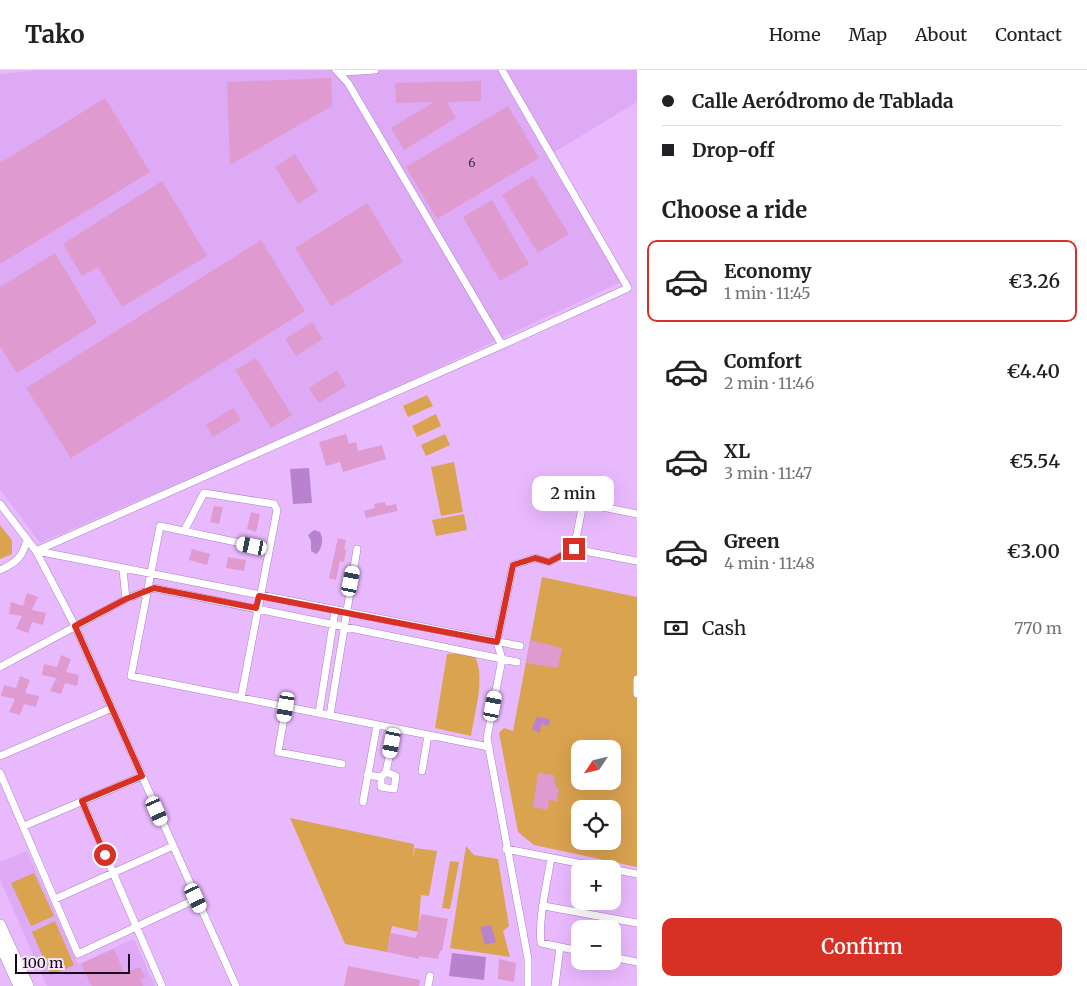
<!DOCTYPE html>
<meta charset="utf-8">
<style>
body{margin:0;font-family:Merriweather,serif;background:#f6f6f6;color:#202124;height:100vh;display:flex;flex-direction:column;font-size:19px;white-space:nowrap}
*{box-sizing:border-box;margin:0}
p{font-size:16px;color:#757577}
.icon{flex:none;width:28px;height:28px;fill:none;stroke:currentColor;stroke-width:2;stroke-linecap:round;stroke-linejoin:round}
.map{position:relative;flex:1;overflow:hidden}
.sheet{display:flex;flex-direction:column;background:#fff;width:450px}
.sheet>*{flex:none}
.top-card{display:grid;align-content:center;height:110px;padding:0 25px;background:#fff}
.needle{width:32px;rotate:235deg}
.tools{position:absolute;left:571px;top:670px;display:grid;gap:10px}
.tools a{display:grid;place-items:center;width:50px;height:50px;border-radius:10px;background:#fff;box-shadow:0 5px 20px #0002;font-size:25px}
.scale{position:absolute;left:15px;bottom:12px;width:115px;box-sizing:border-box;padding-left:5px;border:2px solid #16051d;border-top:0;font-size:14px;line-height:18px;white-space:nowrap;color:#16051d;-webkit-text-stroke:4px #f7e8fe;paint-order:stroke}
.end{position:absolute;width:22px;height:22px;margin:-11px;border:6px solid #d93025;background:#fff;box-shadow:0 0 0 2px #fff}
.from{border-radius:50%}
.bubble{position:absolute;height:35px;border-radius:10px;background:#fff;box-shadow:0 5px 20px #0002;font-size:16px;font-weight:600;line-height:35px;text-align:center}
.car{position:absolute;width:15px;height:30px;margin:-15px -8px;border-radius:6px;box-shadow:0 0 4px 1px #0007;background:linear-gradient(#fff 24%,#345 0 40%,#fff 0 76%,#345 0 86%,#fff 0)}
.top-card b{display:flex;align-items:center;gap:18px;height:48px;font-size:19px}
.top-card b+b{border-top:1px solid #e0e0e0}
.top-card i{width:12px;height:12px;background:#202124}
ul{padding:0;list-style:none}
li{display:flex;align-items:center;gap:15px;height:82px;margin:0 10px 8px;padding:0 15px;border:2px solid transparent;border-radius:10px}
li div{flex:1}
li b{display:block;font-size:19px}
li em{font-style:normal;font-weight:600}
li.on{border-color:#d93025}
li>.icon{width:45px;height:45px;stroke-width:1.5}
h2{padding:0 25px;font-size:22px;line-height:60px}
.pay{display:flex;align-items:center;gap:12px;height:55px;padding:0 25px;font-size:19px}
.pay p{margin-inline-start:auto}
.button{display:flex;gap:10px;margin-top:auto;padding:10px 25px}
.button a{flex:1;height:58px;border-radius:10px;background:#d93025;color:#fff;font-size:20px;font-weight:600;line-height:58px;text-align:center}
header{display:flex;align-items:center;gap:30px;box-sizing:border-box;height:70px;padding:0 25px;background:#fff;border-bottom:1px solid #e0e0e0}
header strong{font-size:24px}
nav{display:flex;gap:28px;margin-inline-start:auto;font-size:18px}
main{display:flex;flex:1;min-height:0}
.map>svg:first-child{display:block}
.built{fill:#deaaf5}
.green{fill:#daa350;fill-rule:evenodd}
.water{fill:#b982cf}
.building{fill:#df9acf}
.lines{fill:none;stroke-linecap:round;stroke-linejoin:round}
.minor-casing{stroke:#ad7fc1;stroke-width:8}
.primary-casing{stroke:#ad7fc1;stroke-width:12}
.minor{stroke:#fff;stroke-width:7}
.primary{stroke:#fff;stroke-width:11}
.route{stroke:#d93025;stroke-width:6}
.labels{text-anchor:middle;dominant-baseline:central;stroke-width:5;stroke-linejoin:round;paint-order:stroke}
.number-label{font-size:12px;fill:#482a4a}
</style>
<header>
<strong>Tako</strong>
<nav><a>Home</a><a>Map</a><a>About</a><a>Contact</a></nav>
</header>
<main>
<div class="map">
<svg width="637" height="916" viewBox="0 0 637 916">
<rect width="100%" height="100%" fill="#e9b9fe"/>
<path class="built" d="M38 0H637V32L548 86 621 212 365 332 40 473 0 419V4Z
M27 781 78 894 134 869 155 916H47L0 810V792Z"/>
<path class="green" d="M427 325 433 336 408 347 403 336Z
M436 344 441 356 417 367 412 356Z
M445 364 450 375 426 386 421 375Z
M454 392 463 442 441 446 431 397Z
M464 444 467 460 436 466 432 450Z
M0 455 12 470V484L0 489Z
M542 507 637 527V797L534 775 518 762 499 663 504 658 513 661ZM580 679H612V711H580ZM580 739H612V771H580Z
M472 583C488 601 474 644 471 666L435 658 447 584Z
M290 748 414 774 413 788 415 778 437 781 429 826 421 825 418 862 392 856 387 882 345 874Z
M466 776 474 785 498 789 509 856 503 861 510 887 450 878Z
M450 791 459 792 450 839 442 838Z
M34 803 54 846 31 856 11 813Z
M55 851 74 895 51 905 32 862Z"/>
<path class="water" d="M309 398 312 433 293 434 290 399Z
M314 460 320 462C324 469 322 480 316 484L311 481V471L308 465Z
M536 647 550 649 549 656 541 654 540 662 532 660Z
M491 855 496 872 485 875 480 857Z
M452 883 486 887 484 910 449 906Z"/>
<path class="building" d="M331 8 332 36 230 95 227 12Z
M481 11V31L447 32 456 48 404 80 391 58 434 32 396 33 395 13Z
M105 28 150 102 0 194V93Z
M508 36 539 88 437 149 406 97Z
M295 84 318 121 298 134 275 97Z
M533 106 569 164 538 183 502 125Z
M162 111 207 186 122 237 98 197 82 206 63 174Z
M492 130 529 194 500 211 463 147Z
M367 133 403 192 331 236 295 178Z
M261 170 305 241 71 388 26 318Z
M55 183 97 253 17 303 0 276V217Z
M312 252 323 269 296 286 285 269Z
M256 288 292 345 271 358 235 300Z
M337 300 346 316 319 333 309 318Z
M233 338 241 350 213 367 206 355Z
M346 364 349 374 356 372 358 381 382 375 386 389 343 402 340 392 326 396 319 372Z
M385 432 386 436 396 434 398 441 366 448 364 441 375 438 374 434Z
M214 436 223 437 219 454 210 452Z
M251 442 260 444 256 462 247 459Z
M338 468 346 470 344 479 346 480 344 492 340 491 336 510 329 508Z
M192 479 210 484 207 495 189 490Z
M228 487 246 490 244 501 226 498Z
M27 523 38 527 32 540 46 543 43 555 32 552 28 563 16 559 22 546 9 544 11 532 23 536Z
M530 570 562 578 558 598 526 593Z
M61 585 71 589 66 602 79 605 77 616 65 613 61 624 50 621 56 608 42 605 44 594 57 597Z
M20 606 30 610 25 623 39 626 36 637 24 634 20 645 9 642 15 629 1 626 4 615 16 618Z
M538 703 554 705 556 717 559 718 557 732 549 729 548 740 533 737Z
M421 844 448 849 442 881H440L438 889 419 886V889L387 882 391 863 416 868Z
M114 879 124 903 140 897 145 907 140 909 143 916H92L90 913 81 894Z
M499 889 516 893 514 912 498 909Z
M348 896 420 910 419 916H344Z"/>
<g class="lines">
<g class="minor-casing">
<path id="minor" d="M336 0 348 13 502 275 628 218 502 0
M344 2 375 0
M0 434 36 481 75 556 236 916
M184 461 204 423 274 434 277 440 241 628
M269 479 160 456 131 606 489 677
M574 479 583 433 637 444
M36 481 502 275
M37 481 520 576
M0 500C16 493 23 487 27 469
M123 500 126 529
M0 597 126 529 154 518 517 592
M637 609V624
M286 637 278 682 342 694
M319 643 335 541
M330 645 357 479
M0 686 112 638
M422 701 428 665
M386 702 395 658
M0 703 78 884 196 829
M367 705 381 707 386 702 396 706 394 719 381 717V707
M82 731 162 916
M363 732 377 655
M24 756 142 706
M506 779 609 799
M551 788C547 814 538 849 541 873L560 877
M612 799 637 804
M55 829 173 776
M544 836 637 853
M612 887 637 892
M428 916 430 906
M528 916V889L487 668 502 589 497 572 513 495 535 488 549 492 574 479 637 491
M555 916 560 877 580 881"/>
</g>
<g class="primary-casing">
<path id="primary" d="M0 855 28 916
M0 874 19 916"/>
</g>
<use href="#minor" class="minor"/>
<use href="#primary" class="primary"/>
</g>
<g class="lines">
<path class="route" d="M105 785 82 731 142 706 75 556 126 529 154 518 256 538 259 526 497 572 513 495 535 488 549 492 574 479"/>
</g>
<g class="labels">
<g class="number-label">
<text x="472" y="92">6</text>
</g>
</g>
</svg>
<div class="tools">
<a><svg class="needle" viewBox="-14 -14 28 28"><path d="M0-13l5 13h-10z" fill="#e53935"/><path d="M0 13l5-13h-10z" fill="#757577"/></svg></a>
<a><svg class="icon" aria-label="locate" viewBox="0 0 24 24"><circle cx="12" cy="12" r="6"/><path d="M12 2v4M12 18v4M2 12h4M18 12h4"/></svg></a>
<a>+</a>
<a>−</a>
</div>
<div class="scale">100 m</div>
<i class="end from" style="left:105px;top:785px"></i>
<i class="end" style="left:574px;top:479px"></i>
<div class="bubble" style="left:532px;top:406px;width:82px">2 min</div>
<i class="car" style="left:252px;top:476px;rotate:282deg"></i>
<i class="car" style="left:351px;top:511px;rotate:11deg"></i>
<i class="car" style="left:493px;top:636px;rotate:11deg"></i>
<i class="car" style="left:286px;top:637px;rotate:190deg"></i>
<i class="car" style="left:392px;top:673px;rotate:191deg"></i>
<i class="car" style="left:157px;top:741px;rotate:156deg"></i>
<i class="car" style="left:196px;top:828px;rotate:155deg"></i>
</div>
<section class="sheet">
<div class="top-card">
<b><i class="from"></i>Calle Aeródromo de Tablada</b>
<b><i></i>Drop-off</b>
</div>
<h2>Choose a ride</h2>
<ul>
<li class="on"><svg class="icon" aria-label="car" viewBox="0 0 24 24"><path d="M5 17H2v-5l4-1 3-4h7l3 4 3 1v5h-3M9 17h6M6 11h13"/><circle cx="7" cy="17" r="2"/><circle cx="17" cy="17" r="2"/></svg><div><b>Economy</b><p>1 min · 11:45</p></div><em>€3.26</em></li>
<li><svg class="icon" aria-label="car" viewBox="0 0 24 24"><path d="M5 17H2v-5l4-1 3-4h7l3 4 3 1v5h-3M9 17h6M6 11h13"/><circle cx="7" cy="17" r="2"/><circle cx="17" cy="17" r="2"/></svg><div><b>Comfort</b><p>2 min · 11:46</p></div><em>€4.40</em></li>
<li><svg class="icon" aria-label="car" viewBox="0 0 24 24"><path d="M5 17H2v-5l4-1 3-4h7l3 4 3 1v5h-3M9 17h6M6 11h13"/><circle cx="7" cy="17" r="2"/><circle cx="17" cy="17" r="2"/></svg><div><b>XL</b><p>3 min · 11:47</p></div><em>€5.54</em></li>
<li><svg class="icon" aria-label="car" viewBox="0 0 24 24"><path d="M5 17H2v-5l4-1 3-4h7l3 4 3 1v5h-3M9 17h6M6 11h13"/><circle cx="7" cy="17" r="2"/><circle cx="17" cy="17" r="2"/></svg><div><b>Green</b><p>4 min · 11:48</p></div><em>€3.00</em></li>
</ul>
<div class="pay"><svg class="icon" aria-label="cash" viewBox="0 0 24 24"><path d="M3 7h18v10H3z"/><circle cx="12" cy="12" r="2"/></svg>Cash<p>770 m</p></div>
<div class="button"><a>Confirm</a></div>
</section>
</main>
